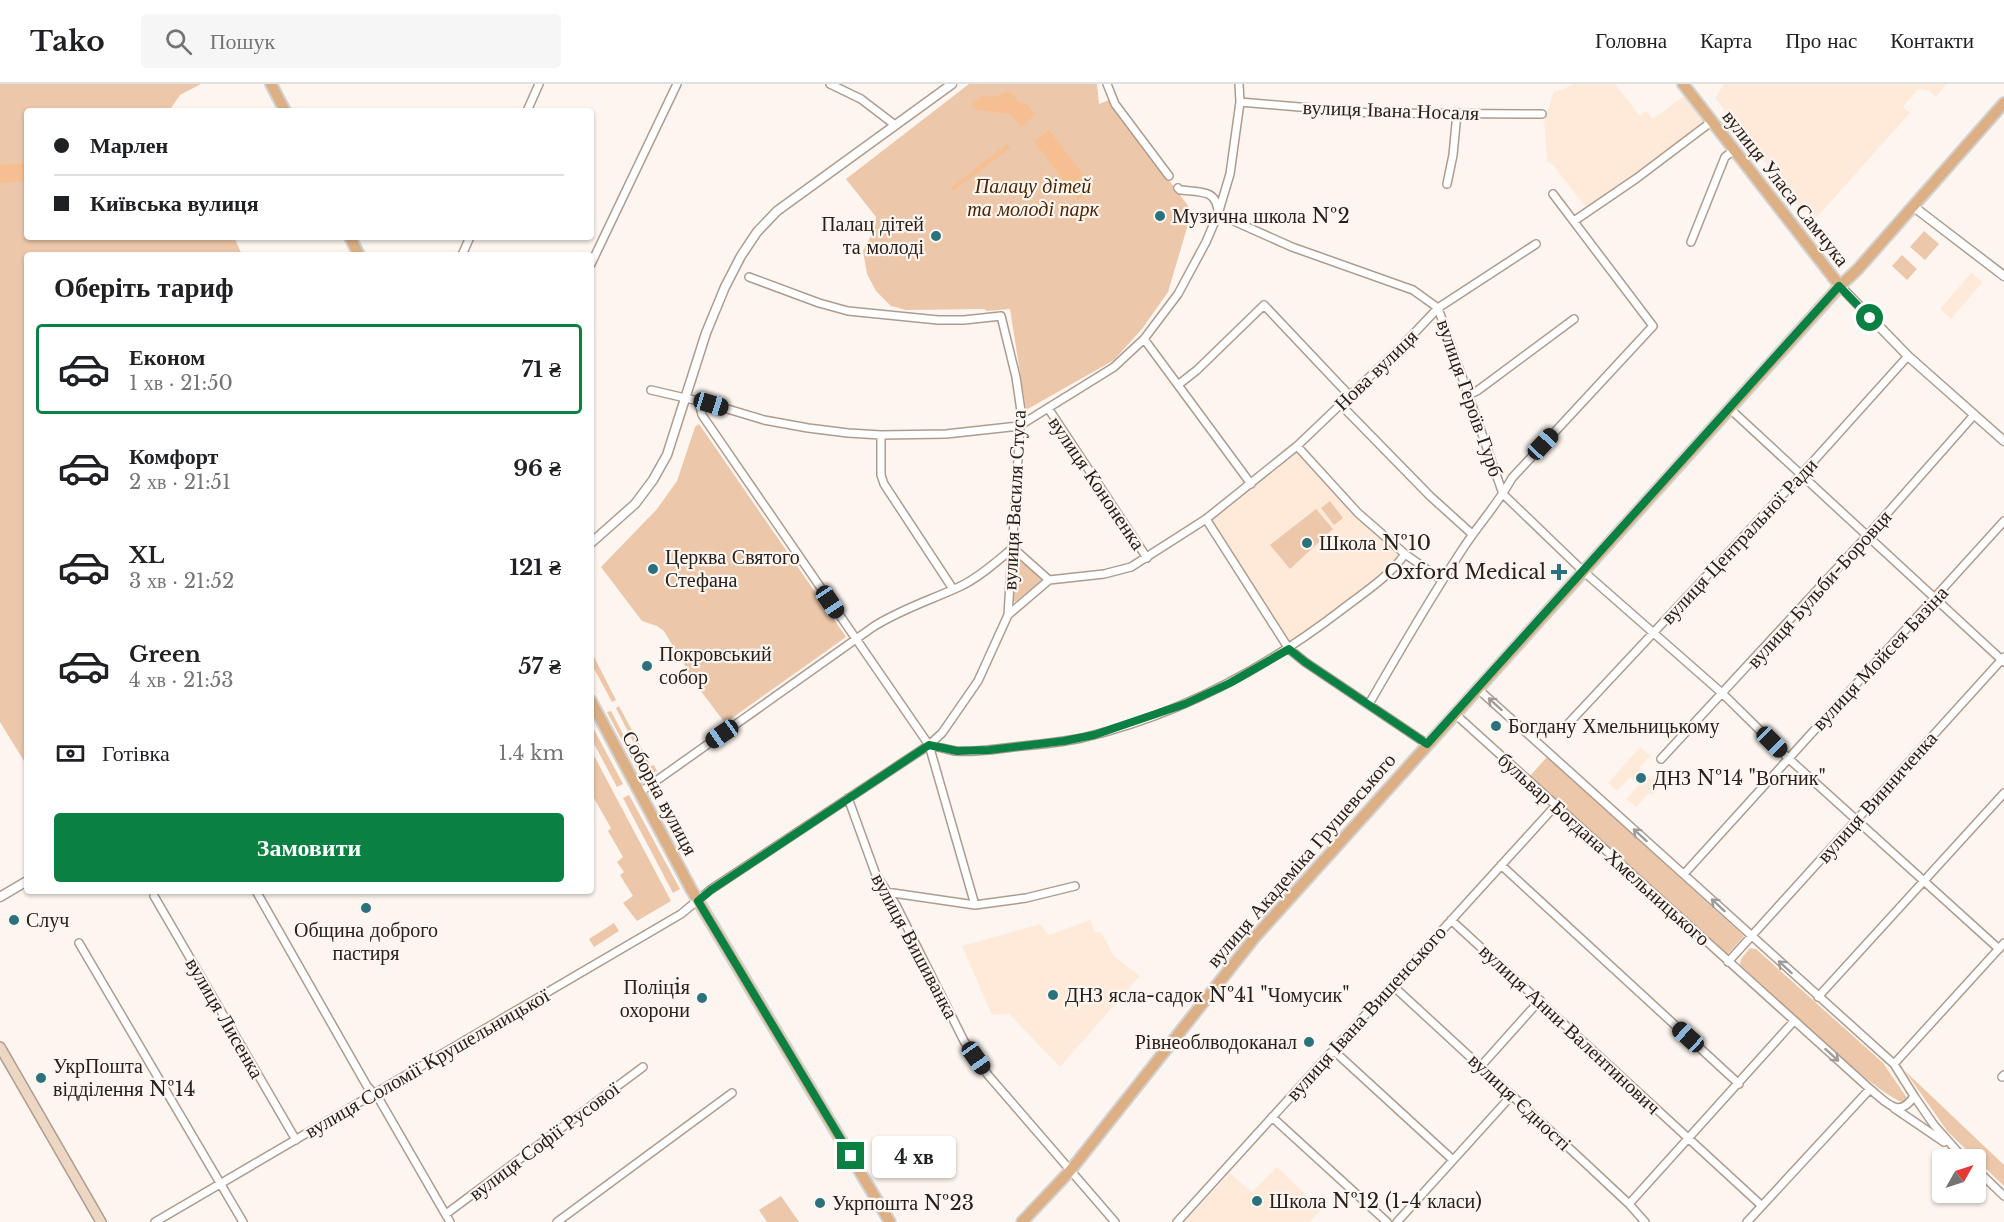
<!DOCTYPE html>
<html lang="uk">
<meta charset="utf-8">
<style>
body{margin:0;font-family:"Libre Baskerville",serif;background:#f6f6f6;color:#202124;height:100vh;display:flex;flex-direction:column;font-size:22px;white-space:nowrap}
*{box-sizing:border-box;margin:0}
p{font-size:20px;color:#757577}
.icon{flex:none;width:33px;height:33px;fill:none;stroke:currentColor;stroke-width:2;stroke-linecap:round;stroke-linejoin:round}
.map{position:relative;flex:1;overflow:hidden}
.details{position:absolute;left:24px;top:168px;width:570px;height:642px;display:flex;flex-direction:column;background:#fff;border-radius:6px;box-shadow:0 2px 4px #0004}
.details>*{flex:none}
.guide{position:absolute;left:24px;top:24px;width:570px;height:132px;border-radius:6px;box-shadow:0 2px 4px #0004;display:grid;align-content:center;height:132px;padding:0 30px;background:#fff}
.needle{width:39px;rotate:51deg}
.tools{position:absolute;left:1932px;top:1065px;display:grid;gap:12px}
.tools a{display:grid;place-items:center;width:54px;height:54px;border-radius:6px;background:#fff;box-shadow:0 2px 4px #0004;font-size:30px}
.end{position:absolute;width:27px;height:27px;margin:-14px;border:8px solid #0b8043;background:#fff;box-shadow:0 0 0 3px #fff}
.from{border-radius:50%}
.bubble{position:absolute;height:42px;border-radius:6px;background:#fff;box-shadow:0 2px 4px #0004;font-size:20px;font-weight:700;line-height:42px;text-align:center}
.car{position:absolute;width:18px;height:36px;margin:-18px -9px;border-radius:8px;box-shadow:0 0 4px 2px #0007;background:linear-gradient(#222 24%,#8ab4d8 0 40%,#222 0 76%,#8ab4d8 0 86%,#222 0)}
.guide b{display:flex;align-items:center;gap:21px;height:57px;font-size:22px}
.guide b+b{border-top:2px solid #e0e0e0}
.guide i{width:15px;height:15px;background:#202124}
ul{padding:0;list-style:none}
li{display:flex;align-items:center;gap:18px;height:90px;margin:0 12px 9px;padding:0 18px;border:3px solid transparent;border-radius:6px}
li div{flex:1}
li b{display:block;font-size:22px}
li em{font-style:normal;font-weight:700}
li.current{border-color:#0b8043}
li>.icon{width:54px;height:54px;stroke-width:1.5}
h2{padding:0 30px;font-size:27px;line-height:72px}
.pay{display:flex;align-items:center;gap:15px;height:66px;padding:0 30px;font-size:22px}
.pay p{margin-inline-start:auto}
.cta{display:flex;gap:12px;margin-top:auto;padding:12px 30px}
.cta a{flex:1;height:69px;border-radius:6px;background:#0b8043;color:#fff;font-size:24px;font-weight:700;line-height:69px;text-align:center}
header{display:flex;align-items:center;gap:36px;box-sizing:border-box;height:84px;padding:0 30px;background:#fff;border-bottom:2px solid #e0e0e0}
header strong{font-size:28px}
nav{display:flex;gap:33px;margin-inline-start:auto;font-size:21px}
.search{width:420px;height:54px;background:#f6f6f6;display:flex;align-items:center;gap:15px;box-sizing:border-box;padding:0 21px;border-radius:6px;color:#757577;font-size:22px}
.map>svg:first-child{display:block}
.built{fill:#ffeada}
.green{fill:#edc7a9}
.water{fill:#f6bf92}
.lines{fill:none;stroke-linecap:round;stroke-linejoin:round}
.minor-casing{stroke:#ae9c8e;stroke-width:10}
.tertiary-casing{stroke:#ae9c8e;stroke-width:11}
.secondary-casing{stroke:#ae9c8e;stroke-width:12}
.primary-casing{stroke:#d4d2d1;stroke-width:14}
.minor{stroke:#fff;stroke-width:7}
.tertiary{stroke:#fff;stroke-width:8}
.secondary{stroke:#edd7c2;stroke-width:9}
.primary{stroke:#dcaf85;stroke-width:10}
.oneway{stroke:#9e9b98}
.route{stroke:#0b8043;stroke-width:8}
.poi-dot{fill:#2b727e;stroke:#fdf5ef;stroke-width:2}
.labels{text-anchor:middle;dominant-baseline:central;stroke-width:4.5;stroke-linejoin:round;paint-order:stroke}
.street-label{font-size:20px;fill:#27201b;stroke:#fdf5ef}
.park-label{font-size:20px;font-style:italic;fill:#4a2703;stroke:#fdf5ef}
.poi-label{font-size:20px;fill:#27201b;stroke:#fdf5ef;text-anchor:start}
</style>
<header>
<strong>Tako</strong>
<div class="search"><svg class="icon" aria-label="search" viewBox="0 0 24 24"><circle cx="10" cy="10" r="6"/><path d="M15 15l6 6"/></svg>Пошук</div>
<nav><a>Головна</a><a>Карта</a><a>Про нас</a><a>Контакти</a></nav>
</header>
<div class="map">
<svg width="2004" height="1138" viewBox="0 0 2004 1138">
<rect width="100%" height="100%" fill="#fdf5ef"/>
<path class="built" d="M1576 0H1615L1640 32 1646 27 1653 35 1689 8 1711 38 1588 126 1553 81 1547 77 1544 37 1554 8Z
M1724 0H1946L1936 13 1929 7 1918 5 1903 23 1910 29 1817 133 1808 126 1804 129 1715 14Z
M1971 189 1983 198 1951 235 1940 225Z
M1297 362 1328 397 1405 470 1400 477 1289 565 1206 435Z
M1640 663 1650 672 1639 684 1652 695 1663 684 1670 690 1652 711 1649 709 1636 723 1626 715 1639 701 1630 693 1617 707 1608 699Z
M1090 836 1095 848H1101L1114 872 1140 892 1060 983 1009 930 992 931 962 862 1040 840 1049 851Z
M1277 1083 1321 1126 1309 1138H1184L1230 1089 1252 1108Z"/>
<path class="green" d="M0 0H201L180 11 169 27H27V153H234L242 171H27V682L0 638Z
M969 0H1097L1099 20 1109 16 1192 127 1168 208 1142 245 1114 276 1026 326 1010 225 987 227 984 225 906 226 891 222 876 207 867 190 863 167 875 144 876 133 846 95Z
M1924 147 1939 160 1925 176 1910 163Z
M1902 171 1917 185 1907 196 1892 182Z
M699 340 846 553 725 639 697 602 664 547 657 542 642 537 601 483 657 425 677 397 695 343Z
M1330 417 1343 434 1334 441 1321 424Z
M1316 425 1333 445 1290 485 1270 461Z
M1020 475 1042 496 1015 518 1013 516 1017 477Z
M591 567 616 616 612 618 591 579Z
M619 622 651 682 654 681 657 687 650 691 616 624Z
M611 627 646 694 643 696 607 628Z
M591 640 623 700 617 703 591 654Z
M591 666 671 817 637 837 623 819 633 812 620 791 624 788 617 778 623 773 608 747 611 744 591 709Z
M1547 673 1744 852 1727 871 1530 692Z
M629 711 680 805 673 809 623 714Z
M614 839 619 847 594 863 589 855Z
M1750 864 1756 865 1883 979 1907 1014 1904 1018C1882 1017 1765 903 1740 881L1741 875Z
M1905 987 2004 1081V1102L1948 1048Z
M781 1112 799 1138H767L759 1126Z"/>
<path class="water" d="M1007 8 1013 10 1019 18 1027 20 1035 31 1021 43 1010 30 977 26 971 21 982 12 993 13Z
M1049 46 1093 104 1078 116 1034 57Z
M1007 60 1010 64 953 107 951 104Z
M27 79V97L0 99V81Z"/>
<g class="lines">
<g class="minor-casing">
<path id="minor" d="M830 0 861 15 895 41
M1107 0 1115 20 1169 92
M1240 18 1370 29 1542 30
M527 27 539 0
M1447 100 1453 71 1457 29
M1178 104 1180 106C1200 108 1218 105 1218 130L1292 163 1413 206 1438 224 1503 410 1583 487 1723 610 1788 674 1999 865
M1574 137 1637 94 1711 38
M1691 158 1725 73 1734 66
M462 171 470 153
M591 180 677 0
M749 193 819 219 848 227 938 236H964L1001 232 1016 293 1021 327 1008 531
M1144 255 1251 400
M1178 301 1197 286 1264 221 1350 312
M651 306 711 320 764 336 808 344 848 349 881 351 946 350 1019 342 1114 283 1144 255 1178 210 1206 158 1218 130 1230 90 1240 18 1239 0
M1470 310 1477 307 1574 235
M699 318 702 331 929 661 975 821
M1341 321 1430 412 1472 450
M1048 324 1147 474
M1729 324 2004 578
M881 351V391L884 400 953 505
M1297 362 1358 429 1405 470 1442 496
M1206 435 1289 565 1305 578 1427 660
M1013 464 1049 496
M1369 620C1399 568 1429 516 1462 466 1478 441 1498 420 1512 394L1653 242 1553 110
M1454 629 1870 1005C1886 1018 1899 1036 1914 1012L1894 980 1478 605
M1568 640 1801 391 1908 272
M929 661C937 663 946 665 955 667 977 669 1001 664 1023 662 1043 660 1062 658 1082 654 1176 632 1263 586 1340 527 1362 510 1389 493 1405 470
M1661 675 1868 451 1974 331
M639 709 873 543C901 525 931 516 961 502 980 493 997 477 1013 464
M848 714 876 791 896 821 964 957 988 991 1115 1138
M1501 781 1739 1000
M1684 790 2004 437
M256 807 367 1002 379 1015 450 1138
M886 808 975 821 1026 814 1075 802
M154 812 296 1056
M1451 836 1762 1122
M79 859 243 1138
M1728 878 2004 573
M1392 901 1582 1076 1629 1120 1645 1138
M1818 913 2004 709
M1333 966 1453 1076
M1894 980 2004 859
M1481 982 1540 916
M2002 993 2004 991
M1914 1012 1934 1041 1965 1076
M1894 1024 1944 1058
M1272 1033 1387 1138
M1976 1085 2004 1112
M1629 1120 1794 937
M446 1130 643 983
M155 1138 681 830 710 806 929 661 942 649 978 597 1008 531 1049 496 1104 490 1131 483 1206 435 1297 362 1404 260 1438 224 1536 160
M557 1138 732 1009
M1177 1138 1556 721
M1397 1138 1512 1011
M1747 1138 1870 1005"/>
</g>
<g class="tertiary-casing">
<path id="tertiary" d="M1914 123 2004 192
M1840 202 1908 272 2004 357
M591 459 635 420 653 396 667 371 706 249 725 203 741 172 757 148 777 127 952 0
M0 813 27 797"/>
</g>
<g class="secondary-casing">
<path id="secondary" d="M0 963 101 1138"/>
</g>
<g class="primary-casing">
<path id="primary" d="M271 0 285 27
M1683 0 1840 202
M350 153 359 171
M591 617 691 805 890 1138
M1022 1138 1070 1087 1255 853 1840 202 1858 185 2004 19"/>
</g>
<use href="#minor" class="minor"/>
<use href="#tertiary" class="tertiary"/>
<use href="#secondary" class="secondary"/>
<use href="#primary" class="primary"/>
</g>
<defs><path id="oneway-shaft" d="M-6 0H5M1.5-3L5.5 0L1.5 3" fill="none" stroke-width="1.6" stroke-linecap="round" stroke-linejoin="round" transform="scale(1.5)"/></defs>
<g class="oneway">
<use href="#oneway-shaft" transform="translate(1495 620) rotate(-138)"/>
<use href="#oneway-shaft" transform="translate(1640 751) rotate(-138)"/>
<use href="#oneway-shaft" transform="translate(1718 821) rotate(-137)"/>
<use href="#oneway-shaft" transform="translate(1785 883) rotate(-138)"/>
<use href="#oneway-shaft" transform="translate(1832 971) rotate(42)"/>
</g>
<g class="lines">
<path class="route" d="M851 1072 698 817 711 806 929 661 957 667 989 666 1064 657 1094 651 1185 620 1230 599 1289 565 1305 578 1427 660 1839 202 1870 234"/>
</g>
<g class="poi-dot">
<circle cx="1160" cy="132" r="6"/>
<circle cx="936" cy="152" r="6"/>
<circle cx="1307" cy="459" r="6"/>
<circle cx="653" cy="485" r="6"/>
<path d="M1556 479h6v6h6v6h-6v6h-6v-6h-6v-6h6z"/>
<circle cx="647" cy="582" r="6"/>
<circle cx="1496" cy="642" r="6"/>
<circle cx="1641" cy="694" r="6"/>
<circle cx="366" cy="824" r="6"/>
<circle cx="14" cy="836" r="6"/>
<circle cx="1053" cy="911" r="6"/>
<circle cx="702" cy="914" r="6"/>
<circle cx="1309" cy="958" r="6"/>
<circle cx="41" cy="994" r="6"/>
<circle cx="1257" cy="1117" r="6"/>
<circle cx="820" cy="1119" r="6"/>
</g>
<g class="labels">
<g class="street-label">
<text transform="translate(1391 26) rotate(2)">вулиця Івана Носаля</text>
<text transform="translate(1786 104) rotate(52)">вулиця Уласа Самчука</text>
<text transform="translate(1376 286) rotate(-44)">Нова вулиця</text>
<text transform="translate(1470 314) rotate(71)">вулиця Героїв Гурб</text>
<text transform="translate(1097 399) rotate(56)">вулиця Кононенка</text>
<text transform="translate(1014 416) rotate(-87)">вулиця Василя Стуса</text>
<text transform="translate(1739 457) rotate(-47)">вулиця Центральної Ради</text>
<text transform="translate(1819 505) rotate(-48)">вулиця Бульби-Боровця</text>
<text transform="translate(1880 574) rotate(-47)">вулиця Мойсея Базіна</text>
<text transform="translate(660 709) rotate(62)">Соборна вулиця</text>
<text transform="translate(1877 713) rotate(-48)">вулиця Винниченка</text>
<text transform="translate(1604 765) rotate(42)">бульвар Богдана Хмельницького</text>
<text transform="translate(1301 776) rotate(-49)">вулиця Академіка Грушевського</text>
<text transform="translate(915 862) rotate(62)">вулиця Вишиванка</text>
<text transform="translate(1366 929) rotate(-48)">вулиця Івана Вишенського</text>
<text transform="translate(225 934) rotate(60)">вулиця Лисенка</text>
<text transform="translate(1570 945) rotate(43)">вулиця Анни Валентинович</text>
<text transform="translate(427 979) rotate(-30)">вулиця Соломії Крушельницької</text>
<text transform="translate(1520 1018) rotate(43)">вулиця Єдності</text>
<text transform="translate(544 1057) rotate(-37)">вулиця Софії Русової</text>
</g>
<g class="park-label">
<text x="1033" y="102">Палацу дітей<tspan x="1033" dy="23">та молоді парк</tspan></text>
</g>
<g class="poi-label">
<text x="1172" y="132">Музична школа №2</text>
<text x="924" y="140" text-anchor="end">Палац дітей<tspan x="924" dy="23">та молоді</tspan></text>
<text x="1319" y="459">Школа №10</text>
<text x="665" y="473">Церква Святого<tspan x="665" dy="23">Стефана</tspan></text>
<text x="1546" y="488" text-anchor="end">Oxford Medical</text>
<text x="659" y="570">Покровський<tspan x="659" dy="23">собор</tspan></text>
<text x="1508" y="642">Богдану Хмельницькому</text>
<text x="1653" y="694">ДНЗ №14 "Вогник"</text>
<text x="26" y="836">Случ</text>
<text x="366" y="846" text-anchor="middle">Община доброго<tspan x="366" dy="23">пастиря</tspan></text>
<text x="690" y="903" text-anchor="end">Поліцiя<tspan x="690" dy="23">охорони</tspan></text>
<text x="1065" y="911">ДНЗ ясла-садок №41 "Чомусик"</text>
<text x="1297" y="958" text-anchor="end">Рівнеоблводоканал</text>
<text x="53" y="982">УкрПошта<tspan x="53" dy="23">відділення №14</tspan></text>
<text x="1269" y="1117">Школа №12 (1-4 класи)</text>
<text x="832" y="1119">Укрпошта №23</text>
</g>
</g>
</svg>
<div class="tools">
<a><svg class="needle" viewBox="-14 -14 28 28"><path d="M0-13l5 13h-10z" fill="#e53935"/><path d="M0 13l5-13h-10z" fill="#757577"/></svg></a>
</div>
<i class="end from" style="left:1870px;top:234px"></i>
<i class="end" style="left:851px;top:1072px"></i>
<div class="bubble" style="left:872px;top:1052px;width:84px">4 хв</div>
<i class="car" style="left:711px;top:320px;rotate:107deg"></i>
<i class="car" style="left:1543px;top:360px;rotate:43deg"></i>
<i class="car" style="left:830px;top:518px;rotate:146deg"></i>
<i class="car" style="left:722px;top:650px;rotate:235deg"></i>
<i class="car" style="left:1772px;top:658px;rotate:135deg"></i>
<i class="car" style="left:1688px;top:953px;rotate:312deg"></i>
<i class="car" style="left:976px;top:974px;rotate:145deg"></i>
<div class="guide">
<b><i class="from"></i>Марлен</b>
<b><i></i>Київська вулиця</b>
</div>
<section class="details">
<h2>Оберіть тариф</h2>
<ul>
<li class="current"><svg class="icon" aria-label="car" viewBox="0 0 24 24"><path d="M5 17H2v-5l4-1 3-4h7l3 4 3 1v5h-3M9 17h6M6 11h13"/><circle cx="7" cy="17" r="2"/><circle cx="17" cy="17" r="2"/></svg><div><b>Економ</b><p>1 хв · 21:50</p></div><em>71 ₴</em></li>
<li><svg class="icon" aria-label="car" viewBox="0 0 24 24"><path d="M5 17H2v-5l4-1 3-4h7l3 4 3 1v5h-3M9 17h6M6 11h13"/><circle cx="7" cy="17" r="2"/><circle cx="17" cy="17" r="2"/></svg><div><b>Комфорт</b><p>2 хв · 21:51</p></div><em>96 ₴</em></li>
<li><svg class="icon" aria-label="car" viewBox="0 0 24 24"><path d="M5 17H2v-5l4-1 3-4h7l3 4 3 1v5h-3M9 17h6M6 11h13"/><circle cx="7" cy="17" r="2"/><circle cx="17" cy="17" r="2"/></svg><div><b>XL</b><p>3 хв · 21:52</p></div><em>121 ₴</em></li>
<li><svg class="icon" aria-label="car" viewBox="0 0 24 24"><path d="M5 17H2v-5l4-1 3-4h7l3 4 3 1v5h-3M9 17h6M6 11h13"/><circle cx="7" cy="17" r="2"/><circle cx="17" cy="17" r="2"/></svg><div><b>Green</b><p>4 хв · 21:53</p></div><em>57 ₴</em></li>
</ul>
<div class="pay"><svg class="icon" aria-label="cash" viewBox="0 0 24 24"><path d="M3 7h18v10H3z"/><circle cx="12" cy="12" r="2"/></svg>Готівка<p>1.4 km</p></div>
<div class="cta"><a>Замовити</a></div>
</section>
</div>
